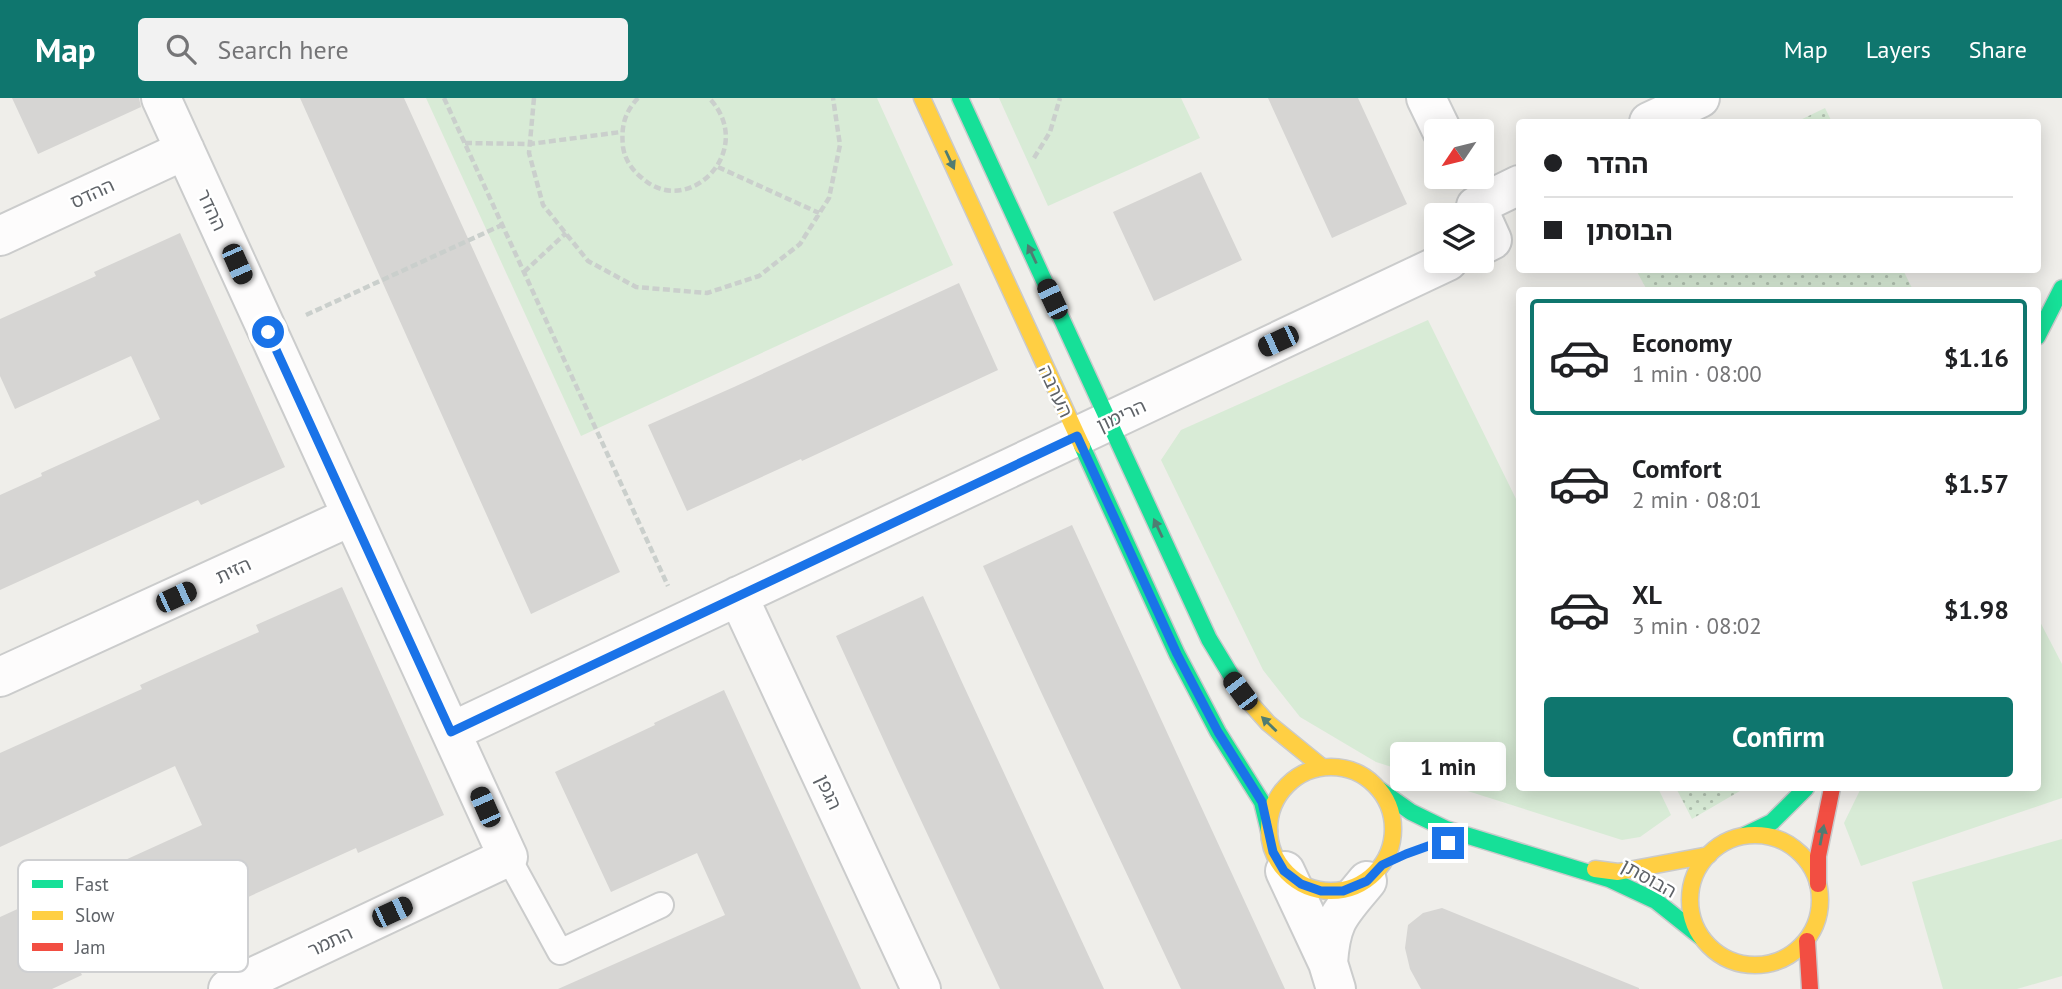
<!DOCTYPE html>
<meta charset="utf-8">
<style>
body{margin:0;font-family:"PT Sans","Noto Sans Hebrew",sans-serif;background:#f2f2f2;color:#202124;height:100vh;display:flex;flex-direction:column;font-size:26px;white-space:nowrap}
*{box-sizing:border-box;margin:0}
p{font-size:23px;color:#757577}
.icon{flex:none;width:38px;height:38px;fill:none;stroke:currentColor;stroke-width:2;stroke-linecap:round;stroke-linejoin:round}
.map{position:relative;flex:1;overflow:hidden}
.sheet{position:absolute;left:1516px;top:189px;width:525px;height:504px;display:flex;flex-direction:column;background:#fff;border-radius:7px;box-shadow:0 4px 18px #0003}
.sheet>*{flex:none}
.banner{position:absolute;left:1516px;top:21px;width:525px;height:154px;border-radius:7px;box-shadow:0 4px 18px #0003;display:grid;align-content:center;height:154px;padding:0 28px;background:#fff}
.needle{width:46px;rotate:235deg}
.fabs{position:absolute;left:1424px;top:21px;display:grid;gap:14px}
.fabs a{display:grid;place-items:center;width:70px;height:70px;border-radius:7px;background:#fff;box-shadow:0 4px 18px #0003;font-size:35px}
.end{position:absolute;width:32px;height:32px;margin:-16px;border:9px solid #1a73e8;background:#fff;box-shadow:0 0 0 4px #fff}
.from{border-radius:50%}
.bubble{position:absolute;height:49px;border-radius:7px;background:#fff;box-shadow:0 4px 18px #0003;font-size:23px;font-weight:700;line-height:49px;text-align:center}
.car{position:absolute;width:21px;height:42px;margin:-21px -10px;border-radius:9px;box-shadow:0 0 5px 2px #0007;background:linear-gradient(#222 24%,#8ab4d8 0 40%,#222 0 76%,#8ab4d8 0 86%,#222 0)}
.banner b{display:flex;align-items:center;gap:24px;height:66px;font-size:26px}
.banner b+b{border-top:2px solid #e0e0e0}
.banner i{width:18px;height:18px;background:#202124}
ul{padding:12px 0 0;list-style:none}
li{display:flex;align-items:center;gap:21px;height:116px;margin:0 14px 10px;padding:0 14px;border:4px solid transparent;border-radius:7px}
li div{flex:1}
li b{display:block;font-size:26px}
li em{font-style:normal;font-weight:700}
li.current{border-color:#0f766e}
li>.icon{width:63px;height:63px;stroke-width:1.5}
.button{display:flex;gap:14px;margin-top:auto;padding:14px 28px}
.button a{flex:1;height:80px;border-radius:7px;background:#0f766e;color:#fff;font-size:28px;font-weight:700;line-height:80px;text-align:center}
header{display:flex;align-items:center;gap:42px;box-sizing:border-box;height:98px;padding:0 35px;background:#0f766e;color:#fff}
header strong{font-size:33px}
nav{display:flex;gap:38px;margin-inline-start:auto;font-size:24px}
.search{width:490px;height:63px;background:#f2f2f2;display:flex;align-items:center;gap:18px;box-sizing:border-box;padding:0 24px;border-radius:7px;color:#757577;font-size:26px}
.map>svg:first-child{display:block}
.grass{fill:url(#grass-dots)}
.park{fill:#d8ebd6}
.building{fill:#d6d5d3}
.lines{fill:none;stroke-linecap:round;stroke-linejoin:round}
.lane-casing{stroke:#cbcccc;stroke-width:28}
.street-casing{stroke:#cbcccc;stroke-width:42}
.fast-casing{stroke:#cacacb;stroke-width:19}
.slow-casing{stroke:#cacacb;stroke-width:19}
.jam-casing{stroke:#cacacb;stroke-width:19}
.path{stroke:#cacfcc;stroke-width:4.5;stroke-dasharray:7 3.5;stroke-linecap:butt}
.lane{stroke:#fdfcfc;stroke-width:24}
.street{stroke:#fdfcfc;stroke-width:38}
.fast{stroke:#16e098;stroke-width:16}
.slow{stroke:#ffcf43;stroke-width:16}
.jam{stroke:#f24e42;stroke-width:16}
.oneway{fill:#507c72}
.route{stroke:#1a73e8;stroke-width:9}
.labels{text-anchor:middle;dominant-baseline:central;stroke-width:5;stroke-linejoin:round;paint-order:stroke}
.street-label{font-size:19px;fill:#5f6368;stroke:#fff}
.key{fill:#fff;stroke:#cfd0d2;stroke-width:2}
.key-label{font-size:19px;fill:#5f6368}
</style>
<header>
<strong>Map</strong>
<div class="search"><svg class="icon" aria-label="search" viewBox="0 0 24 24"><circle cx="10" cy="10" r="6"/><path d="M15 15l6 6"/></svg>Search here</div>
<nav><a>Map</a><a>Layers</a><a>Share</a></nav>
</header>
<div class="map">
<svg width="2062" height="891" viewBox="0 0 2062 891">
<defs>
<pattern id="grass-dots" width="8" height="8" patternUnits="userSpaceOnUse" patternTransform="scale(1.75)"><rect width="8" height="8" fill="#d8ebd6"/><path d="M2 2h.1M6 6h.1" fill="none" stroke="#b2c2b1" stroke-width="1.8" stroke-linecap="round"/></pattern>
</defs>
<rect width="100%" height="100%" fill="#efeeea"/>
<path class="grass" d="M1825 10 1832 24H1796Z
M1636 172H1903L1913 192H1647Z
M1676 690H1745L1692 721Z"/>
<path class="park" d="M426 0H877L953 167 581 338Z
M999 0H1181L1200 40 1048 108Z
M1428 222 1519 407V690H1658L1671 717 1640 739 1622 742 1376 664 1300 619 1263 572 1161 362 1181 332Z
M2037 518 2062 566V700L1861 768 1844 725 1861 690H2037Z
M2062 741V878L2017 891H1943L1912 784Z"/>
<path class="building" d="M12 0H139L141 9 38 56Z
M300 0H404L620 474 531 516Z
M1268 0H1358L1407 106 1332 140Z
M1201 74 1242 162 1154 203 1113 114Z
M180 135 285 369 201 407 198 402 0 492V397L42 378 41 375 160 321 131 258 15 311 0 278V221L96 178 94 174Z
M959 185 998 272 802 363 801 361 687 413 648 327 734 289Z
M1072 427 1187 678 1285 891H1181L1042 596 983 468Z
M342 489 444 717 358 755 356 750 81 875 82 877 52 891H0V819L202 727 175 668 0 749V655L142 591 140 587 259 534 256 527Z
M923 498 961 582 1104 891H1000L895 667 836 538Z
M724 592 861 891H558L725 817 697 755 611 794 555 674 655 627 654 625Z
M1442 810 1639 890V891H1421L1410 871 1405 850 1408 827 1423 815Z"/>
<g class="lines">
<g class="lane-casing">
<path id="lane" d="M508 759 560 854 661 807"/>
</g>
<g class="street-casing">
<path id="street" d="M161 0 508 759 228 891
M1426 0 1442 33
M1649 24 1700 0
M1476 108 1519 87
M1482 120 1492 142 1482 147
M0 138 185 52
M738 498 921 891
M0 579 352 418
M451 634 1448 163
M1285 773 1328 865 1336 891
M1328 865C1331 821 1340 816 1367 783"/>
</g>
<g class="fast-casing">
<path id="fast" d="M960 0 1209 541 1243 597
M2037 239 2062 190
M1082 348 1177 556 1218 634 1262 704 1269 733
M1380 692 1411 714 1446 731 1609 781 1656 803 1701 839
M1745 737 1772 724 1806 690"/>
</g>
<g class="slow-casing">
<path id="slow" d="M922 0 1082 348
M1243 597 1268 625 1322 669
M1269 731a62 62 0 1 1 124 0a62 62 0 1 1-124 0Z
M1690 802a65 65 0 1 1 130 0a65 65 0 1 1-130 0Z
M1595 771 1618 774 1709 757"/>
</g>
<g class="jam-casing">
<path id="jam" d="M1818 786V758L1832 690
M1807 843 1810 891"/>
</g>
<path class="path" d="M444 0 668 488
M534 0 529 55 543 107 588 163 636 189 707 195 759 178 800 146 829 100 840 47 833 0
M638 0C624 15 621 29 623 49 625 62 632 72 642 80 689 122 758 51 709 0
M465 45 530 46 621 34
M1034 60 1050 34 1060 0
M718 69 819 115
M524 174 566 135
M306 217 502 127"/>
<use href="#lane" class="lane"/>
<use href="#street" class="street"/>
<use href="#fast" class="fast"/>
<use href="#slow" class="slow"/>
<use href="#jam" class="jam"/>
</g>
<defs><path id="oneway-solid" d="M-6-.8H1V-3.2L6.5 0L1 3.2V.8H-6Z" transform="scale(1.75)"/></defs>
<g class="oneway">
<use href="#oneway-solid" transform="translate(950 62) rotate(65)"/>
<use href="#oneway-solid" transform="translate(1032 156) rotate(-115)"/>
<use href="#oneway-solid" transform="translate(1158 430) rotate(-115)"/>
<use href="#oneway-solid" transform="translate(1269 626) rotate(-136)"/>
<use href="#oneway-solid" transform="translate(1822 737) rotate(-79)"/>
</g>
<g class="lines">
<path class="route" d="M268 234 451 634 1077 338 1177 556 1218 634 1262 704 1273 754 1284 773 1301 786 1321 793H1343L1367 783 1382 767 1406 756 1431 747 1448 745"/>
</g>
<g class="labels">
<g class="street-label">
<text transform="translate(92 95) rotate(-25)">ההדס</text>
<text transform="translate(212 112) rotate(65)">ההדר</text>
<text transform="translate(1056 293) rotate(65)">הערבה</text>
<text transform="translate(1121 317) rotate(-25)">הרימון</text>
<text transform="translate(233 472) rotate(-25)">הזית</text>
<text transform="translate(829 694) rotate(65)">הגפן</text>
<text transform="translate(1649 780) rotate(29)">הבוסתן</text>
<text transform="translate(330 843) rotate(-25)">התמר</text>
</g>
</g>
<rect x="18" y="762" width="230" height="112" rx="10" class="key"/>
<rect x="32" y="782" width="31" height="8" fill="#16e098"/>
<rect x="32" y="813" width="31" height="9" fill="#ffcf43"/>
<rect x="32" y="845" width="31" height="8" fill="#f24e42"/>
<g class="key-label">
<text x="75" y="793">Fast</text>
<text x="75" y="824">Slow</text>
<text x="75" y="856">Jam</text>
</g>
</svg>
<div class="fabs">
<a><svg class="needle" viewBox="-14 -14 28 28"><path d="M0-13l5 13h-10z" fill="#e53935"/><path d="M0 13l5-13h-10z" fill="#757577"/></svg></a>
<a><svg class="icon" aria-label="layers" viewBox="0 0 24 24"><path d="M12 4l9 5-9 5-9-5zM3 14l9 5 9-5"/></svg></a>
</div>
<i class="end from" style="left:268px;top:234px"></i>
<i class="end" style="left:1448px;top:745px"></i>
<div class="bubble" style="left:1390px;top:644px;width:116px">1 min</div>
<i class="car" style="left:237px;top:166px;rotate:156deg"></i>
<i class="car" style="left:1052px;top:201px;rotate:335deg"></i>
<i class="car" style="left:1278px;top:243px;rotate:245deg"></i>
<i class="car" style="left:176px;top:499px;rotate:65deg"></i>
<i class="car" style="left:1240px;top:593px;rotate:323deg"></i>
<i class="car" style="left:485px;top:709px;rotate:336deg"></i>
<i class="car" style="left:392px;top:814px;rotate:65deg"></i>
<div class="banner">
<b><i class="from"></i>ההדר</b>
<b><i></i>הבוסתן</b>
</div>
<section class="sheet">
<ul>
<li class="current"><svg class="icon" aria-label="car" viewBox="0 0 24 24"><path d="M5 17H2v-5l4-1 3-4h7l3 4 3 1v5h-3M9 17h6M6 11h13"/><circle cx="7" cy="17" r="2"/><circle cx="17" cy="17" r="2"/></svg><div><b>Economy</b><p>1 min · 08:00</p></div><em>$1.16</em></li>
<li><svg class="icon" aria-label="car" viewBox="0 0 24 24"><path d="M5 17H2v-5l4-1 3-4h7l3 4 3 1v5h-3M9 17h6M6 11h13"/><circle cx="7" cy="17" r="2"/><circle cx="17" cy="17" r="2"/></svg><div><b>Comfort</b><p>2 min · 08:01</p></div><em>$1.57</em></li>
<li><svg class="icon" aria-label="car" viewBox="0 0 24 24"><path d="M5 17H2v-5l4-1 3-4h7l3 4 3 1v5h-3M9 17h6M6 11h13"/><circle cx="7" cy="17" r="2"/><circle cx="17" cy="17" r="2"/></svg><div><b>XL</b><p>3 min · 08:02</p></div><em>$1.98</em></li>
</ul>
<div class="button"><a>Confirm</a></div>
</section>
</div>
